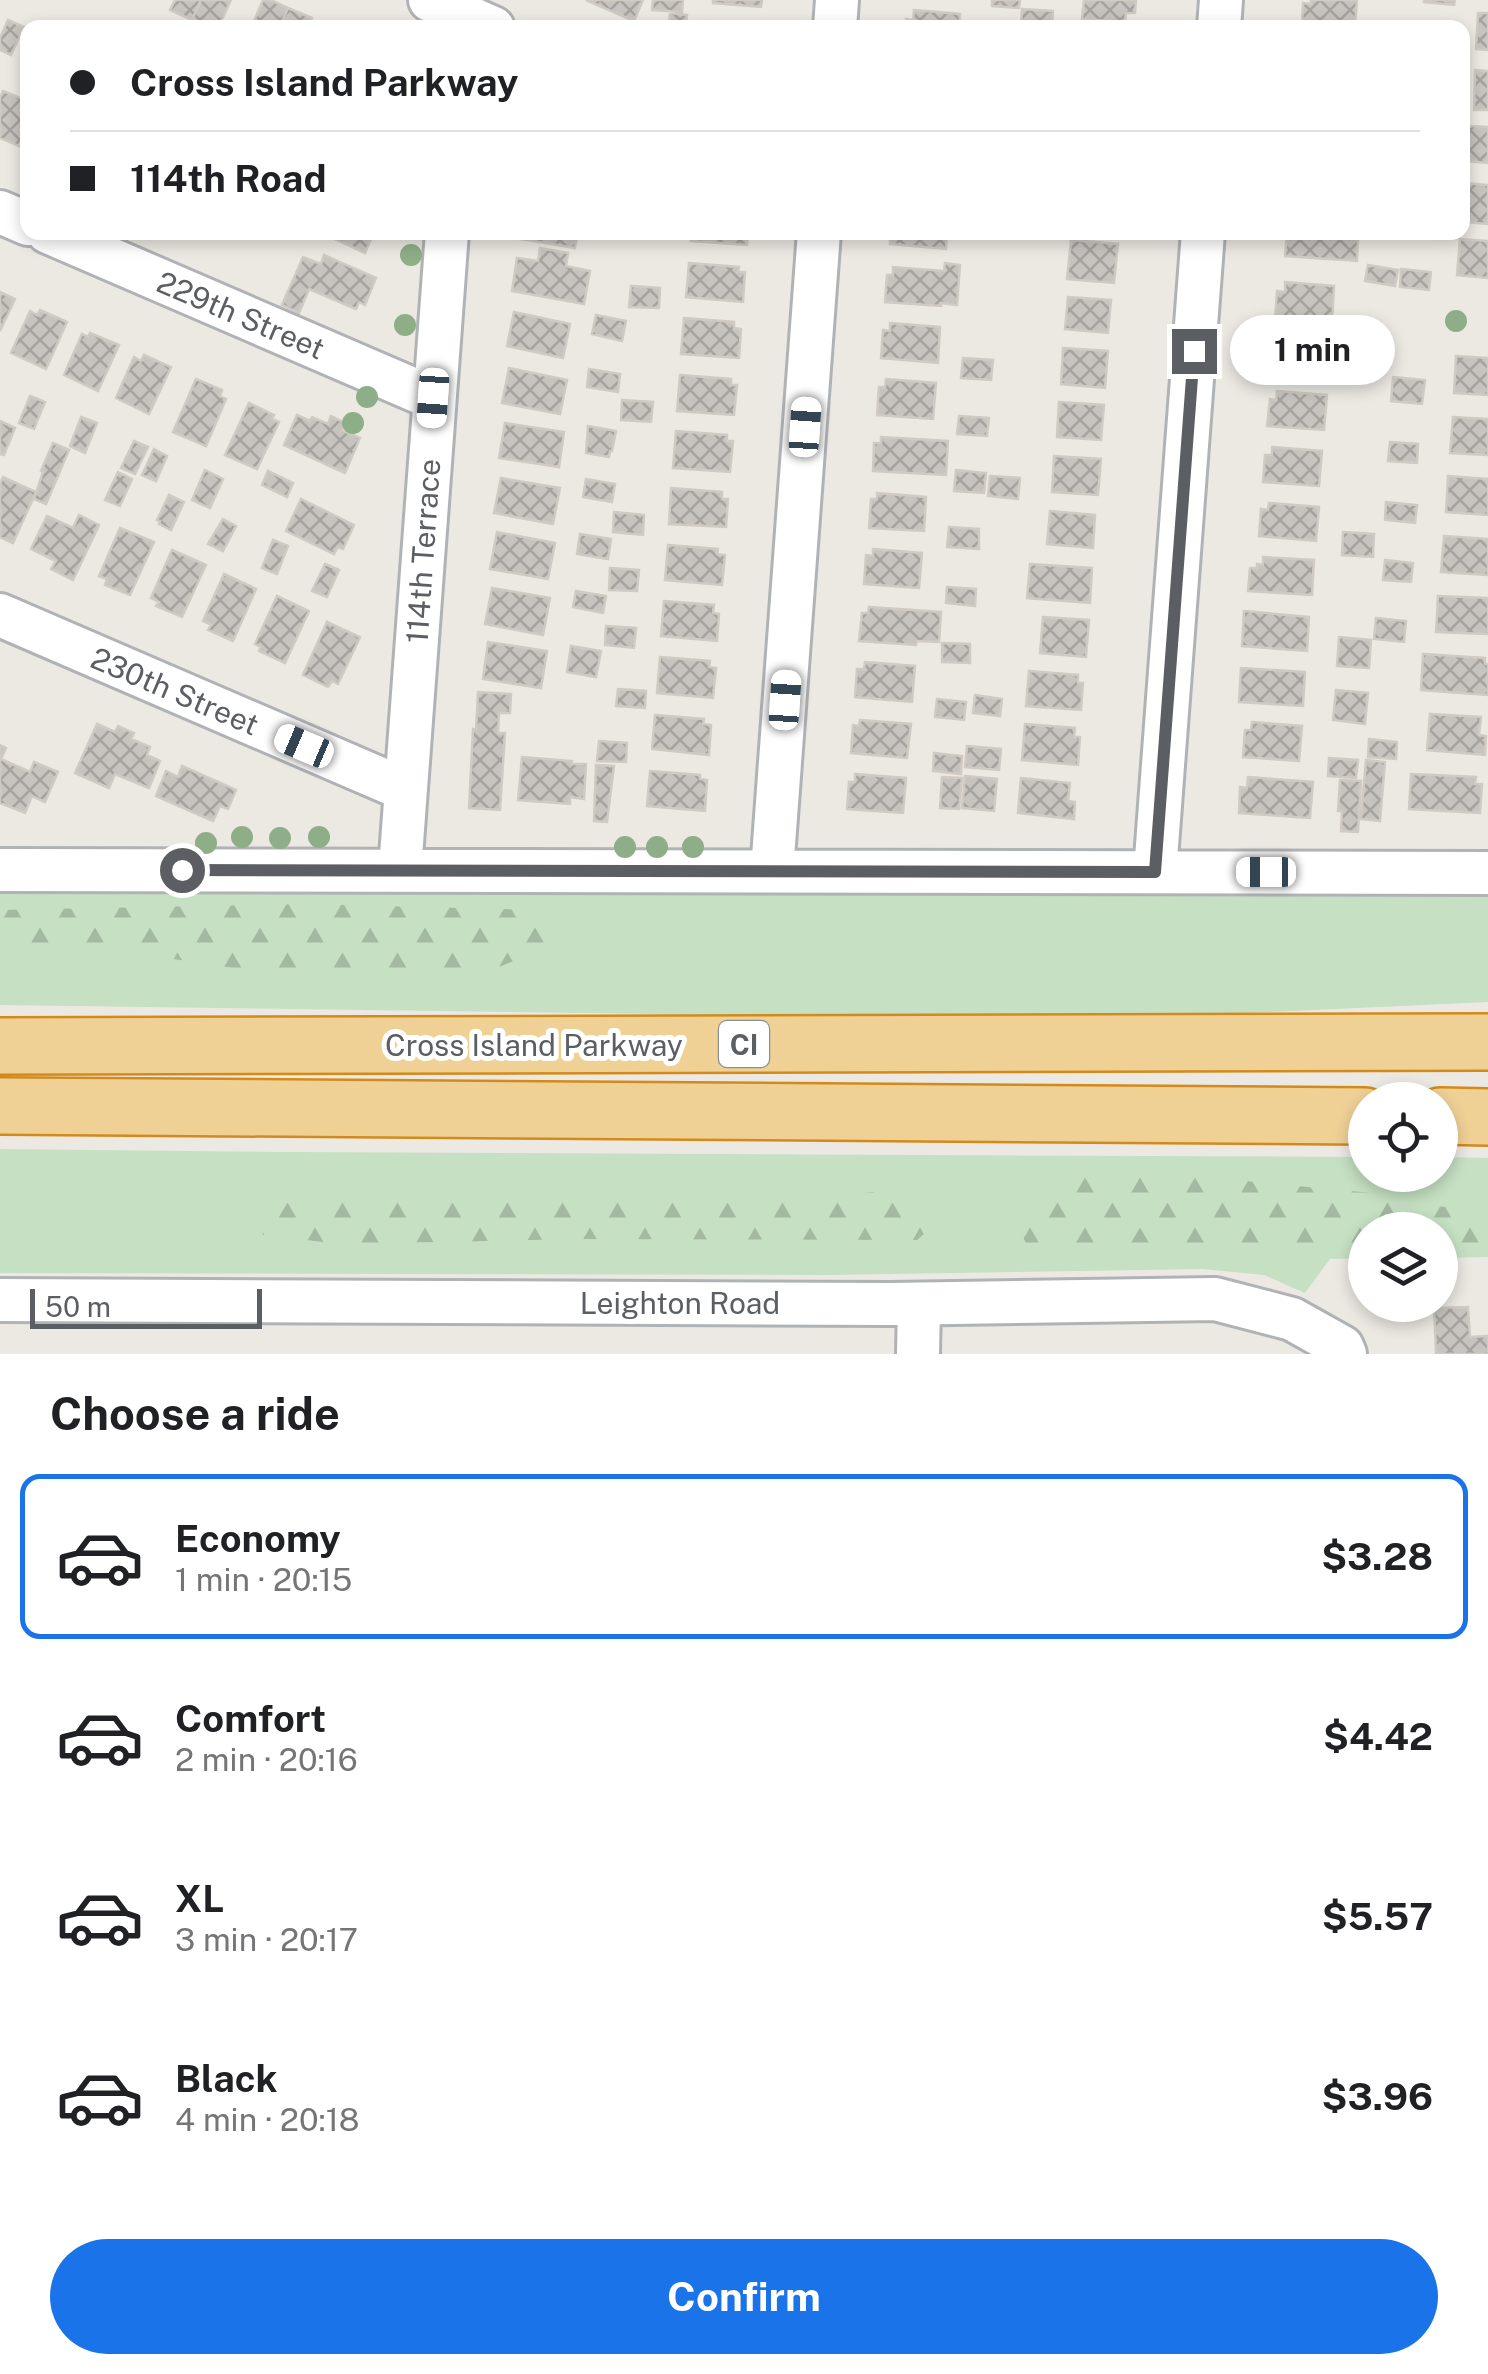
<!DOCTYPE html>
<meta charset="utf-8">
<style>
body{margin:0;font-family:"Public Sans",sans-serif;background:#f6f6f6;color:#202124;height:100vh;display:flex;flex-direction:column;font-size:38px;white-space:nowrap}
*{box-sizing:border-box;margin:0}
p{font-size:32px;color:#757577}
.icon{flex:none;width:55px;height:55px;fill:none;stroke:currentColor;stroke-width:2;stroke-linecap:round;stroke-linejoin:round}
.map{position:relative;height:1354px;overflow:hidden}
.panel{display:flex;flex-direction:column;background:#fff;flex:1}
.panel>*{flex:none}
.banner{position:absolute;left:20px;top:20px;width:1450px;height:220px;border-radius:20px;box-shadow:0 5px 15px #0003;display:grid;align-content:center;height:220px;padding:0 50px;background:#fff}
.tools{position:absolute;left:1348px;top:1082px;display:grid;gap:20px}
.tools a{display:grid;place-items:center;width:110px;height:110px;border-radius:50%;background:#fff;box-shadow:0 5px 15px #0003;font-size:50px}
.scale{position:absolute;left:30px;bottom:25px;width:232px;box-sizing:border-box;padding-left:10px;border:5px solid #5b5e62;border-top:0;font-size:28px;line-height:35px;white-space:nowrap;color:#5b5e62;-webkit-text-stroke:8px #fff;paint-order:stroke}
.end{position:absolute;width:45px;height:45px;margin:-22px;border:12px solid #5b5e62;background:#fff;box-shadow:0 0 0 5px #fff}
.from{border-radius:50%}
.bubble{position:absolute;height:70px;border-radius:35px;background:#fff;box-shadow:0 5px 15px #0003;font-size:32px;font-weight:700;line-height:70px;text-align:center}
.car{position:absolute;width:30px;height:60px;margin:-30px -15px;border-radius:12px;box-shadow:0 0 8px 2px #0007;background:linear-gradient(#fff 24%,#345 0 40%,#fff 0 76%,#345 0 86%,#fff 0)}
.banner b{display:flex;align-items:center;gap:35px;height:95px;font-size:38px}
.banner b+b{border-top:2px solid #e0e0e0}
.banner i{width:25px;height:25px;background:#202124}
ul{padding:0;list-style:none}
li{display:flex;align-items:center;gap:30px;height:165px;margin:0 20px 15px;padding:0 30px;border:5px solid transparent;border-radius:20px}
li div{flex:1}
li b{display:block;font-size:38px}
li em{font-style:normal;font-weight:700}
li.current{border-color:#1a73e8}
li>.icon{width:90px;height:90px;stroke-width:1.5}
h2{padding:0 50px;font-size:45px;line-height:120px}
.action{display:flex;gap:20px;margin-top:auto;padding:20px 50px}
.action a{flex:1;height:115px;border-radius:60px;background:#1a73e8;color:#fff;font-size:40px;font-weight:700;line-height:115px;text-align:center}
.map>svg:first-child{display:block}
.grass{fill:#c5e0c2}
.forest{fill:url(#forest-firs)}
.building{fill:url(#building-cross-hatch);stroke:#d0cac2;stroke-width:2.5}
.lines{fill:none;stroke-linecap:round;stroke-linejoin:round}
.minor-casing{stroke:#b0b3b6;stroke-width:48}
.highway-casing{stroke:#d38a1b;stroke-width:60}
.minor{stroke:#fff;stroke-width:42}
.highway{stroke:#efd196;stroke-width:55}
.tree{fill:#8eae88}
.route{stroke:#5b5e62;stroke-width:12}
.labels{text-anchor:middle;dominant-baseline:central;stroke-width:10;stroke-linejoin:round;paint-order:stroke}
.shield{fill:#fff;stroke:#8c8e91;stroke-width:2.5}
.shield-label{font-size:28px;font-weight:bold;fill:#5b5e62}
.street-label{font-size:30px;fill:#5b5e62;stroke:#fff}
</style>
<div class="map">
<svg width="1488" height="1354" viewBox="0 0 1488 1354">
<defs>
<pattern id="forest-firs" width="22" height="20" patternUnits="userSpaceOnUse" patternTransform="scale(2.5)"><rect width="22" height="20" fill="#c5e0c2"/><path d="M5 1l3.5 6h-7zM16 11l3.5 6h-7z" fill="#a3b9a1"/></pattern>
<pattern id="building-cross-hatch" width="8" height="8" patternUnits="userSpaceOnUse" patternTransform="scale(2.5)"><rect width="8" height="8" fill="#c7c4c0"/><path d="M0 0l8 8M0 8l8-8" fill="none" stroke="#a5a29f"/></pattern>
</defs>
<rect width="100%" height="100%" fill="#ece9e3"/>
<path class="grass" d="M0 892H1488V1002L1094 1020 0 1005Z
M0 1149 289 1152 1365 1157V1175H1440V1157L1488 1158V1257L1440 1258V1230H1365V1258L1330 1259 1305 1293 1264 1275 1203 1269 828 1275 0 1273Z"/>
<path class="forest" d="M306 904 534 910 565 940 499 967 363 977 240 969 140 954 0 944V910Z
M1087 1173 1191 1176 1383 1194 1420 1205 1488 1210V1247L1440 1245V1230H1365V1245L1210 1248 1029 1247 1014 1224 1032 1198Z
M891 1190 926 1204 939 1221 917 1240 575 1239 341 1244 263 1235 260 1211 288 1197 845 1195Z"/>
<path class="building" d="M175 0H201L192 20 170 10Z
M201 0H231L218 28H210L192 20Z
M263 0H271L288 8 279 28H251Z
M586 0H643L634 21Z
M653 0H683L682 12 652 10Z
M713 0H762L761 7 713 3Z
M992 0H1020L1019 8 992 6Z
M1084 0H1136L1135 13H1126L1125 22 1082 19Z
M1311 0H1357L1355 28H1309L1310 23 1302 22 1303 3 1311 4Z
M1424 0H1455L1454 5 1424 2Z
M288 8 312 18 308 28H279Z
M1022 9 1053 11 1052 27 1021 24Z
M914 10 960 14 959 28H905L906 19 913 20Z
M670 13 687 15 686 28H668Z
M1478 13H1488V50L1476 49Z
M8 20 24 27 11 55 0 50V38Z
M710 21 756 24 755 28H710Z
M1475 70 1488 71V110H1474Z
M3 91 28 101V126L19 146 0 138V98Z
M1469 126 1488 127V163L1467 161Z
M1462 183 1488 185V224L1465 222 1466 207H1462Z
M320 232H374L365 253Z
M516 232H578L575 248 515 238Z
M691 232H748L747 245 691 241Z
M890 232H947L946 249 890 244Z
M1287 232H1358L1357 261 1285 256Z
M1460 239 1488 241V278L1457 275Z
M1071 240 1118 244 1114 283 1067 279Z
M540 248 568 253 566 266 590 271 584 304 512 291 517 258 538 261Z
M324 255 376 278 365 305 359 302 356 309 309 289 299 313 282 305 303 257 321 264Z
M689 263 739 267 738 272H745L743 302 686 297Z
M945 263 960 265 957 305 941 303V306L885 302 887 275H893V267L944 271Z
M1368 265 1398 270 1395 286 1365 281Z
M1401 269 1431 272 1429 290 1400 287Z
M1285 282 1334 286 1332 322 1275 318 1277 291 1285 292Z
M631 286 660 288 659 308 629 307Z
M0 292 15 299 0 331Z
M1068 297 1111 300 1108 333 1065 329Z
M40 310 67 322 46 369 11 353 30 311 37 315Z
M514 312 570 324 563 358 507 346Z
M596 315 626 321 622 341 592 334Z
M684 318 734 322V328L741 329 739 358 681 354Z
M890 323 940 327 938 363 881 358 883 330 890 331Z
M90 333 119 345 98 391 64 375 82 334 88 337Z
M1281 337 1330 341 1328 376 1272 372 1274 345H1280Z
M1063 348 1108 351 1105 388 1061 384Z
M144 355 171 367 149 414 116 398 134 357 141 361Z
M1456 356 1488 358V395L1454 393Z
M963 358 993 360 991 380 961 378Z
M509 368 567 380 560 414 502 403Z
M589 369 620 374 618 392 587 387Z
M680 375 731 379V385H737L734 415 677 411Z
M1393 377 1425 380 1422 404 1391 401Z
M196 379 222 390 220 396 226 399 206 446 173 432Z
M886 379 936 383 933 419 877 415 879 387H885Z
M1277 391 1327 395 1324 430 1267 426 1270 399 1276 400Z
M30 396 45 402 34 429 19 423Z
M622 400 653 402 651 422 621 420Z
M1059 402 1104 405 1101 440 1057 437Z
M249 403 274 415 272 419 279 422 257 469 225 455Z
M297 415 310 421 312 417 328 424 331 416 345 423 342 430 360 438 345 473 284 445Z
M959 416 989 418 987 436 957 434Z
M81 417 97 423 85 453 70 446Z
M1453 417 1488 419V455L1450 453Z
M0 421 15 428 4 455 0 454Z
M505 423 564 432 559 467 499 458Z
M588 426 616 431 612 451H610L609 457 586 453Z
M676 431 727 435V441H733L730 472 673 468Z
M881 437 948 441 946 475 873 471 874 443H881Z
M134 441 148 447 135 474 121 468Z
M1390 442 1418 444 1417 463 1388 461Z
M53 443 69 450 46 504 34 499 43 472 41 471Z
M1272 447 1322 451 1319 486 1263 482 1265 455H1272Z
M154 449 167 456 156 481 142 475Z
M1054 456 1101 459 1098 495 1052 492Z
M205 470 223 479 210 508 192 500Z
M956 470 986 473 984 493 954 491Z
M268 471 293 483 287 497 262 485Z
M118 472 132 479 120 506 105 500Z
M990 476 1020 478 1018 499 988 496Z
M1448 476 1488 479V515L1446 512Z
M3 477 36 492 13 543 0 537V484Z
M501 478 560 488 553 524 494 513Z
M586 479 615 484 612 502 583 497Z
M671 488 722 492V499H728L726 527 669 524Z
M877 493 926 497 924 531 869 528 871 499H877Z
M169 495 184 502 171 530 159 524 160 521 157 520Z
M301 499 354 525 343 549 338 547 334 554 286 531Z
M1386 502 1417 505 1415 523 1385 520Z
M1269 503 1319 507 1316 541 1259 536 1261 509 1268 510Z
M1050 511 1095 515 1093 548 1047 544Z
M614 512 644 515 643 535 613 532Z
M79 515 99 525 73 580 51 569 56 561 31 549 47 516 73 528Z
M223 519 236 526 223 551 208 544Z
M949 527 979 529V549L947 547Z
M120 528 154 542 130 595 105 585 107 579 99 576Z
M497 532 555 543 548 579 490 569Z
M1343 532 1374 534 1373 557 1342 555Z
M580 534 611 539 608 559 577 554Z
M1444 536 1488 539V575L1441 572Z
M273 540 288 546 277 574 262 568Z
M668 545 718 549 717 554 725 555 722 585 665 580Z
M873 549 922 553 919 588 864 584 866 555 873 556Z
M172 550 206 565 182 617 156 606 159 602 151 598Z
M1263 557 1314 560 1312 595 1248 591 1250 568H1257V564L1263 565Z
M1385 560 1413 563 1411 582 1383 580Z
M325 564 339 570 327 597 312 591Z
M1030 564 1092 568 1090 603 1027 598Z
M610 568 639 570 637 591 609 590Z
M224 574 256 589 233 641 208 630 211 625 203 621Z
M947 587 976 589 975 606 946 603Z
M492 588 550 598 543 635 485 624Z
M576 591 606 596 603 613 573 607Z
M277 596 309 611 285 663 259 651 261 647 255 644Z
M1438 596 1488 598V634L1436 632Z
M664 601 714 605 713 613 719 614 717 641 661 636Z
M869 607 941 612 939 642 917 641 916 645 859 641 862 613H868Z
M1244 611 1309 617 1307 651 1242 646Z
M1043 617 1089 620 1086 657 1040 653Z
M1376 618 1406 621 1404 642 1374 639Z
M327 622 360 637 338 684 332 681 328 687 303 675Z
M606 626 636 628 634 648 605 645Z
M1339 637 1371 640 1369 668 1337 666Z
M488 642 547 651 541 688 483 679Z
M942 643 970 644V663L942 662Z
M571 646 601 651 596 677 567 672Z
M1423 654 1485 658V664H1488V695L1421 690Z
M660 657 710 661 709 667 716 668 713 698 657 693Z
M865 662 915 666 912 702 855 697 857 669H864Z
M1241 668 1305 672 1303 706 1239 702Z
M1029 671 1078 675V683H1083L1081 710 1026 706Z
M618 689 646 691 645 708 616 706Z
M1336 690 1368 693 1365 724 1333 720Z
M478 692 511 694 510 713H499L498 733H505L500 810 469 808 473 729 476 730Z
M975 695 1002 699 1000 716 973 713Z
M937 699 966 702 964 720 935 717Z
M1430 714 1481 717 1479 735 1486 736 1485 755 1427 750Z
M655 715 704 719 703 724 711 725 709 755 652 749Z
M860 720 911 724 907 758 851 753 853 725 859 726Z
M1252 722 1302 726 1299 761 1243 757 1245 730H1251Z
M97 724 115 732 118 726 134 733 131 739 150 747 147 755 160 761 149 788 115 774 109 788 75 773Z
M1025 724 1075 728 1074 737H1080L1078 765 1022 760Z
M1369 739 1397 742 1396 759 1368 757Z
M599 741 627 743 626 762 597 761Z
M0 745 6 748 1 759 30 772 34 762 58 772 45 802 32 796 25 813 0 803Z
M967 746 1001 749 999 770 965 767Z
M934 753 962 756 961 774 933 771Z
M522 757 572 761 571 764H586L584 799 570 797V804L518 800Z
M1329 758 1358 760 1356 778 1328 776Z
M1366 760 1385 762 1380 821 1361 819Z
M596 765 614 766 607 822 594 821Z
M182 766 236 790 228 809 220 806 213 821 156 796 166 771 178 777Z
M650 771 700 775V779L707 780 705 811 647 806Z
M855 774 906 778 903 813 847 809 849 782H855Z
M1411 774 1476 777 1475 784H1482L1480 813 1409 809Z
M965 776 997 779 994 811 962 808Z
M942 777 962 778 959 809 940 808Z
M1248 777 1313 782 1310 818 1239 813 1240 787 1247 788Z
M1021 778 1070 783 1068 801 1075 802 1074 819 1018 813Z
M1340 780 1361 781 1358 832 1341 831 1342 811H1338Z
M1468 1307 1470 1337 1488 1336V1354H1436L1434 1308Z"/>
<g class="lines">
<g class="minor-casing">
<path id="minor" d="M430 0 493 28
M835 28 837 0
M1219 28 1221 0
M0 212 28 224
M48 232 433 398
M0 615 406 790
M0 870 1488 873
M400 870 447 232
M772 871 819 232
M1155 872 1203 232
M0 1300 889 1304 1215 1299 1292 1319 1342 1347 1345 1354
M918 1354 919 1304"/>
</g>
<g class="highway-casing">
<path id="highway" d="M0 1046 1488 1042
M0 1106 1365 1116
M1440 1116 1488 1117"/>
</g>
<use href="#minor" class="minor"/>
<use href="#highway" class="highway"/>
</g>
<g class="tree">
<circle cx="411" cy="255" r="11"/>
<circle cx="1456" cy="321" r="11"/>
<circle cx="405" cy="325" r="11"/>
<circle cx="367" cy="397" r="11"/>
<circle cx="353" cy="423" r="11"/>
<circle cx="242" cy="837" r="11"/>
<circle cx="319" cy="837" r="11"/>
<circle cx="280" cy="838" r="11"/>
<circle cx="206" cy="843" r="11"/>
<circle cx="625" cy="847" r="11"/>
<circle cx="657" cy="847" r="11"/>
<circle cx="693" cy="847" r="11"/>
</g>
<g class="lines">
<path class="route" d="M182 870 1155 872 1194 351"/>
</g>
<g class="labels">
<rect class="shield" x="719" y="1021" width="50" height="46" rx="8"/>
<g class="shield-label">
<text x="744" y="1044">CI</text>
</g>
<g class="street-label">
<text transform="translate(241 315) rotate(23)">229th Street</text>
<text transform="translate(423 551) rotate(-86)">114th Terrace</text>
<text transform="translate(175 691) rotate(23)">230th Street</text>
<text x="534" y="1045">Cross Island Parkway</text>
<text x="680" y="1303">Leighton Road</text>
</g>
</g>
</svg>
<div class="tools">
<a><svg class="icon" aria-label="locate" viewBox="0 0 24 24"><circle cx="12" cy="12" r="6"/><path d="M12 2v4M12 18v4M2 12h4M18 12h4"/></svg></a>
<a><svg class="icon" aria-label="layers" viewBox="0 0 24 24"><path d="M12 4l9 5-9 5-9-5zM3 14l9 5 9-5"/></svg></a>
</div>
<div class="scale">50 m</div>
<i class="end from" style="left:182px;top:870px"></i>
<i class="end" style="left:1194px;top:351px"></i>
<div class="bubble" style="left:1230px;top:315px;width:165px">1 min</div>
<i class="car" style="left:433px;top:398px;rotate:184deg"></i>
<i class="car" style="left:805px;top:427px;rotate:4deg"></i>
<i class="car" style="left:785px;top:700px;rotate:4deg"></i>
<i class="car" style="left:304px;top:746px;rotate:293deg"></i>
<i class="car" style="left:1266px;top:872px;rotate:270deg"></i>
<div class="banner">
<b><i class="from"></i>Cross Island Parkway</b>
<b><i></i>114th Road</b>
</div>
</div>
<section class="panel">
<h2>Choose a ride</h2>
<ul>
<li class="current"><svg class="icon" aria-label="car" viewBox="0 0 24 24"><path d="M5 17H2v-5l4-1 3-4h7l3 4 3 1v5h-3M9 17h6M6 11h13"/><circle cx="7" cy="17" r="2"/><circle cx="17" cy="17" r="2"/></svg><div><b>Economy</b><p>1 min · 20:15</p></div><em>$3.28</em></li>
<li><svg class="icon" aria-label="car" viewBox="0 0 24 24"><path d="M5 17H2v-5l4-1 3-4h7l3 4 3 1v5h-3M9 17h6M6 11h13"/><circle cx="7" cy="17" r="2"/><circle cx="17" cy="17" r="2"/></svg><div><b>Comfort</b><p>2 min · 20:16</p></div><em>$4.42</em></li>
<li><svg class="icon" aria-label="car" viewBox="0 0 24 24"><path d="M5 17H2v-5l4-1 3-4h7l3 4 3 1v5h-3M9 17h6M6 11h13"/><circle cx="7" cy="17" r="2"/><circle cx="17" cy="17" r="2"/></svg><div><b>XL</b><p>3 min · 20:17</p></div><em>$5.57</em></li>
<li><svg class="icon" aria-label="car" viewBox="0 0 24 24"><path d="M5 17H2v-5l4-1 3-4h7l3 4 3 1v5h-3M9 17h6M6 11h13"/><circle cx="7" cy="17" r="2"/><circle cx="17" cy="17" r="2"/></svg><div><b>Black</b><p>4 min · 20:18</p></div><em>$3.96</em></li>
</ul>
<div class="action"><a>Confirm</a></div>
</section>
